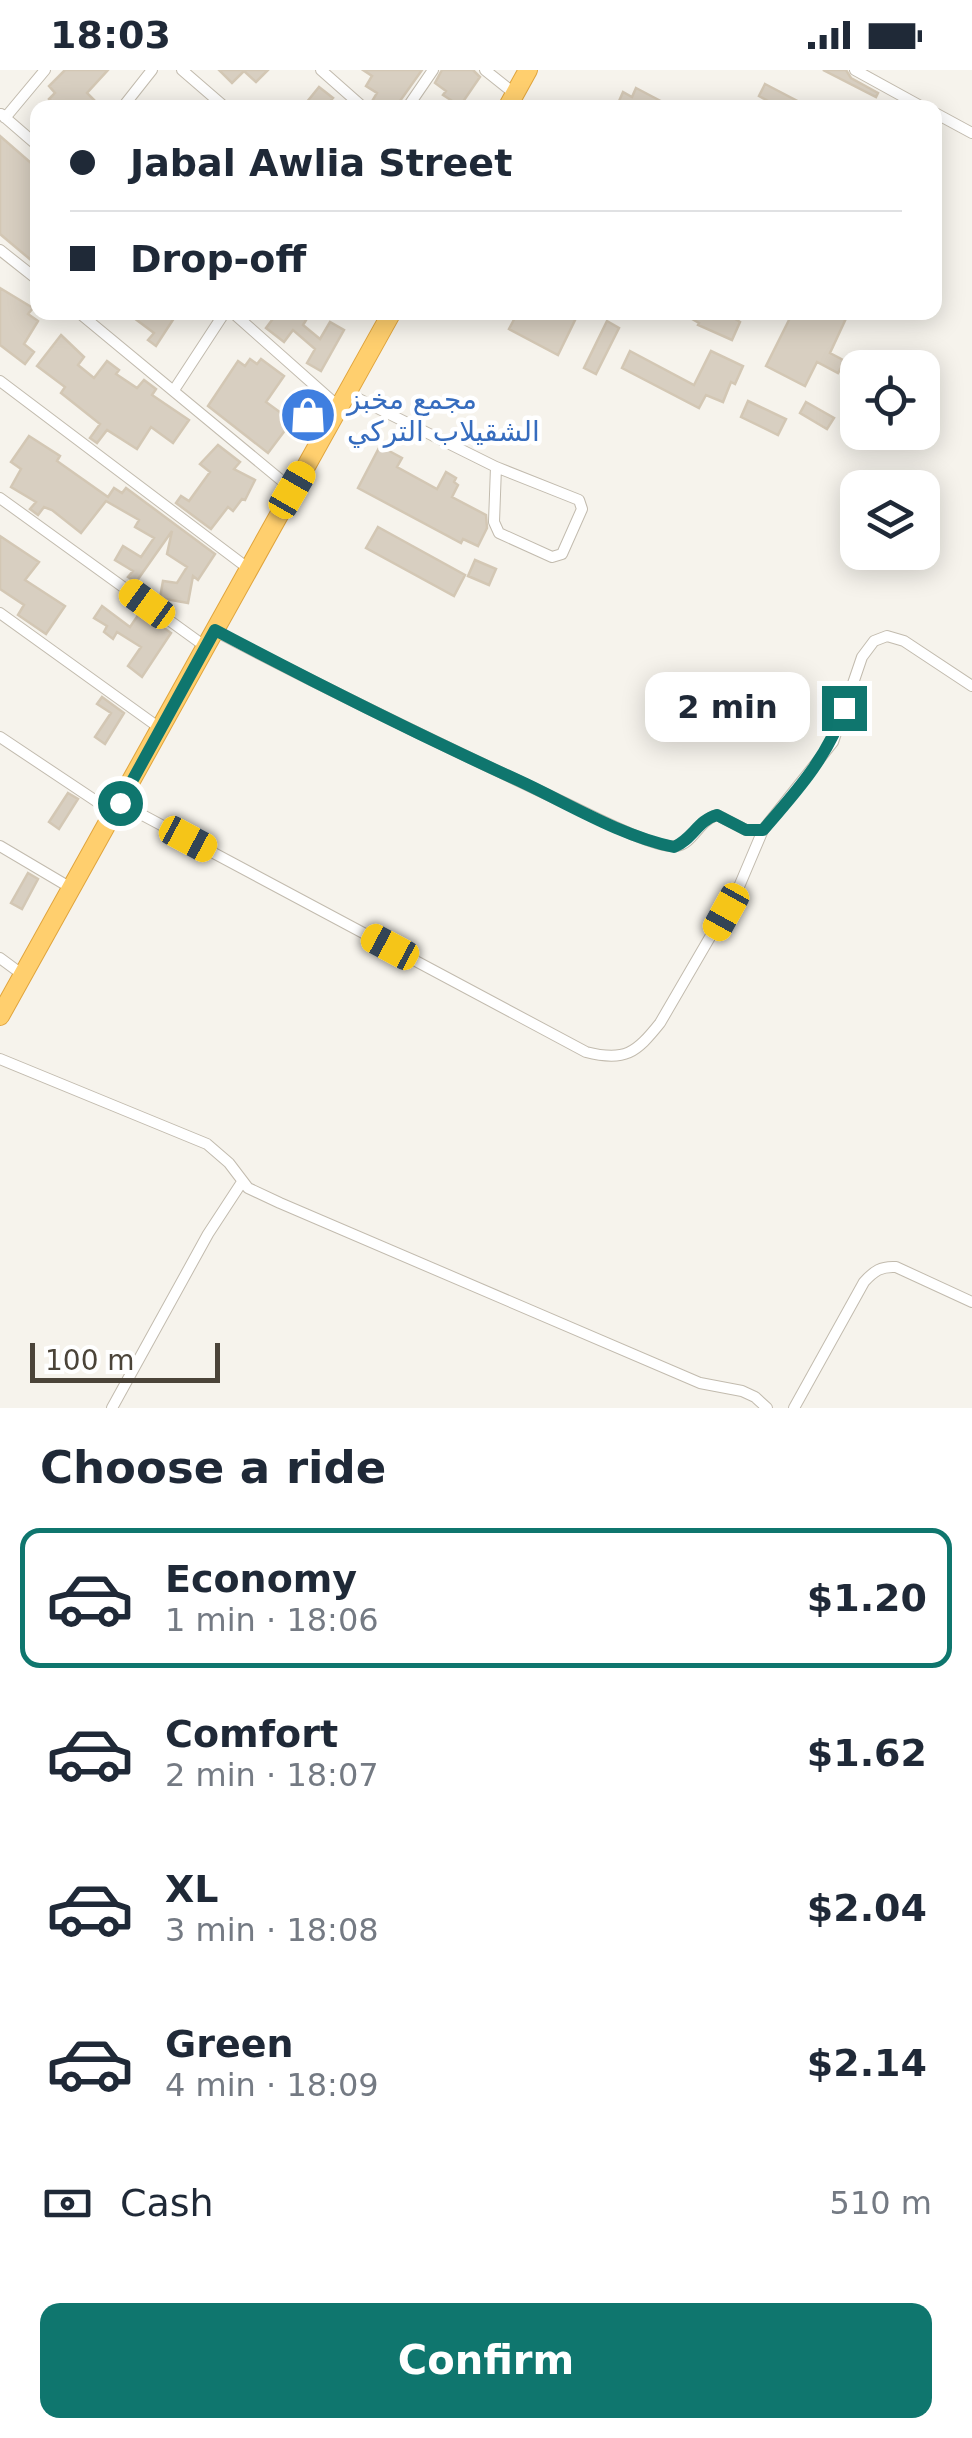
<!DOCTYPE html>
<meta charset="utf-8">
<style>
body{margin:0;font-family:"DejaVu Sans","Noto Sans Arabic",sans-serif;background:#f2f2f3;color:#1f2937;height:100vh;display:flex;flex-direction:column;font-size:38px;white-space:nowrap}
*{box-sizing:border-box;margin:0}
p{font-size:32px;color:#747a83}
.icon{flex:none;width:55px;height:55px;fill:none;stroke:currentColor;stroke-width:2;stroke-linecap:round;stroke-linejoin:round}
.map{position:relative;height:1338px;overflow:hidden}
.drawer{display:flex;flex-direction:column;background:#fff;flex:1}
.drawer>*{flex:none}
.top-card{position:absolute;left:30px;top:30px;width:912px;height:220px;border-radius:20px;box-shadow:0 5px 25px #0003;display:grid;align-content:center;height:220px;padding:0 40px;background:#fff}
.buttons{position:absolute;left:840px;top:280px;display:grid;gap:20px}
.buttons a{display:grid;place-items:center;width:100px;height:100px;border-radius:20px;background:#fff;box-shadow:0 5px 25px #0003;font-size:50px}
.scale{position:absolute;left:30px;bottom:25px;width:190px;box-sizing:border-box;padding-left:10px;border:5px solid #4b4439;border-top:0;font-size:28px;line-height:35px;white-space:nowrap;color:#4b4439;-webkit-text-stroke:8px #fff;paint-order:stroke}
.end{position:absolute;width:45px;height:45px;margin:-22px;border:12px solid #0f766e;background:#fff;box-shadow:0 0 0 5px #fff}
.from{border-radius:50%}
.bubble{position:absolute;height:70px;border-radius:20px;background:#fff;box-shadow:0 5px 25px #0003;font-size:32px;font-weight:700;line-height:70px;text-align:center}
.car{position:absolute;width:30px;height:60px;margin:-30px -15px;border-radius:12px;box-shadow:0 0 8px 2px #0007;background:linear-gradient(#f5c518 24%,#345 0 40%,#f5c518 0 76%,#345 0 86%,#f5c518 0)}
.top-card b{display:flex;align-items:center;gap:35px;height:95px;font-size:38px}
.top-card b+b{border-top:2px solid #e0e1e3}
.top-card i{width:25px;height:25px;background:#1f2937}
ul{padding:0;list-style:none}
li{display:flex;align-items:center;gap:30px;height:140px;margin:0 20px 15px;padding:0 20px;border:5px solid transparent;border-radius:20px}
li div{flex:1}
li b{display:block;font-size:38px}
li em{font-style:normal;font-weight:700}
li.active{border-color:#0f766e}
li>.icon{width:90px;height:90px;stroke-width:1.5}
h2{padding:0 40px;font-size:45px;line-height:120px}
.pay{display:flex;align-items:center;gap:25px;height:110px;padding:0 40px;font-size:38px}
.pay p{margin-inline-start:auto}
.button{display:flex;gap:20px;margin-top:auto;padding:20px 40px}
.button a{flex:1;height:115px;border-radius:20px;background:#0f766e;color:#fff;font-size:40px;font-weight:700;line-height:115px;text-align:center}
.status{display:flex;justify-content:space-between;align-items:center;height:70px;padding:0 50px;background:#fff;direction:ltr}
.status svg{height:28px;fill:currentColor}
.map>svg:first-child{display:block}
.building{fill:#d8cfc1;stroke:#d3c7b4;stroke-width:2.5}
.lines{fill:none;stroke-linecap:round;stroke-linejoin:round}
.street-casing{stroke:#c2bbae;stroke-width:12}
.highway-casing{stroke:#e0a43c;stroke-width:20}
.street{stroke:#fff;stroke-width:10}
.highway{stroke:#ffcf6e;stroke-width:18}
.route{stroke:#0f766e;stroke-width:12}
.labels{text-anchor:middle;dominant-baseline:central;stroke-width:9;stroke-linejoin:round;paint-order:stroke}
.shop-label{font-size:28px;fill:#366cbe;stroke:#fff;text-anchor:start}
</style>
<div class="status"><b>18:03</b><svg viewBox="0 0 49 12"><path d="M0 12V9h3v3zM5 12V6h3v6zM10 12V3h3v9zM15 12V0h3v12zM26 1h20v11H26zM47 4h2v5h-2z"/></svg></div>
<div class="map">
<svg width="972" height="1338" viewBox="0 0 972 1338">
<rect width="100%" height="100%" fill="#f6f3ec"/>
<path class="building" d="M65 0H108L87 23 102 38H58L49 29 55 23 49 16Z
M219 0H268L256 12 244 1 232 13Z
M363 0H422L395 38H373L371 33 377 23 366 16 372 6Z
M442 0H473L480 7 460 36 443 25 446 21 435 13Z
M823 0H846L851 8 878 23 876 27Z
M765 14 811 38H781L759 26Z
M319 17 333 28 324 38H302Z
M636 18 674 38H616L623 22 632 27Z
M0 66 38 99V196L0 164Z
M0 218 33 238 28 244 38 251 24 274 34 282 25 294 0 275Z
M126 242H178L156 276 148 270 154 263Z
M278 242H311L303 255 320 269 330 252 344 260 321 301 307 293 315 279 293 260 284 272 266 258Z
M518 242H579L558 285 509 259Z
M680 242H724L740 252 732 270 698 255 699 253Z
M793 242H849L830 283 845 291 838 303 817 292 805 316 766 296Z
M607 251 619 258 596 304 584 298Z
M61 265 84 287 78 295 94 308 107 291 119 300 116 304 137 318 144 310 156 319 152 325 189 350 173 373 151 357 137 379 107 360 97 373 90 368 100 354 61 323 65 317 37 296Z
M630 281 694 315 711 281 743 296 735 314 731 312 723 332 706 325 699 338 622 298Z
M250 289 257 294 261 289 284 306 266 332 292 351 268 383 208 336 238 291 245 296Z
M748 331 786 349 778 365 741 347Z
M806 332 834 348 827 359 800 343Z
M29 366 60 386 57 391 108 427 114 418 122 423 126 418 215 484 198 510 193 506 188 533 160 528 163 511 177 513 187 497 167 484 172 461 136 512 128 507 133 501 115 490 123 476 141 487 154 468 135 457 139 450 106 431 81 463 52 440 44 437 38 445 30 439 36 432 11 417 21 399 11 392Z
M218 375 240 392 234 399 255 410 245 430 242 429 233 441 228 437 211 459 176 433 181 426 189 431 210 402 200 394Z
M380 376 402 388 397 397 437 419 446 402 456 408 454 412 458 415 452 427 486 445 487 458 478 476 463 469 461 473 358 418Z
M378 457 465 505 454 526 366 478Z
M0 466 39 492 25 510 65 536 46 564 18 545 24 535 0 519Z
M475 490 496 499 489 515 468 506Z
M102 536 130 557 141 541 171 563 142 607 128 596 141 577 117 562 113 569 104 562 107 556 94 548Z
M102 627 124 643 105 674 95 667 111 643 97 634Z
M68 723 78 729 59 759 49 752Z
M28 803 38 809 22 839 11 833Z"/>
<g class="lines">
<g class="street-casing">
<path id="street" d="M182 0 226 38
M321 0 364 38
M485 0 515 24
M855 0 924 38
M122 38 152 0
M407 38 433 0
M935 43 972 63
M1 44 38 76
M5 48 45 0
M0 180 38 210
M78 242 293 420
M232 242 339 337
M0 311 249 499
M174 320 225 242
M347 323 496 397 579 430 582 439 562 484 552 487 499 463 494 452 496 397
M0 428 206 577
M0 543 161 659
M215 561C330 621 446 677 563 732 585 742 654 779 676 776 693 774 699 750 717 745L746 760H763
M0 667 114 743
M120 733 586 982C625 992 636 983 660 953L738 819 763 760 833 672 862 587 874 571 887 566 904 571 972 616
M0 776 71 818
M0 888 23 905
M0 989 207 1074 229 1093 248 1118 280 1133 700 1313 742 1321 755 1327 767 1338
M112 1338 208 1164 242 1112
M794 1338 864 1212C874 1201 881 1196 896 1197L972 1232"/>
</g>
<g class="highway-casing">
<path id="highway" d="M507 38 528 0
M0 946 392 242"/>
</g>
<use href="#street" class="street"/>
<use href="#highway" class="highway"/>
</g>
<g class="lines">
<path class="route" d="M120 733 215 560C317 614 421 666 526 714 574 737 622 766 674 777 692 770 698 750 717 745L746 760H763C795 723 829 686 844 638"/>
</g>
<defs>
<g id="shop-disc" transform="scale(2.875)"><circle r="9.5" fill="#3f7fe0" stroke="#fff"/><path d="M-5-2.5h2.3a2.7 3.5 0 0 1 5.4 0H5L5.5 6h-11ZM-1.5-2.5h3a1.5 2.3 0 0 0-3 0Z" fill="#fff"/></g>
</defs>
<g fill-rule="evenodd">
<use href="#shop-disc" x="308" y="345"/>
</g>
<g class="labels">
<g class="shop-label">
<text x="347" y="329">مجمع مخبز<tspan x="347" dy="32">الشقيلاب التركي</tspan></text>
</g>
</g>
</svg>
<div class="buttons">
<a><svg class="icon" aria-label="locate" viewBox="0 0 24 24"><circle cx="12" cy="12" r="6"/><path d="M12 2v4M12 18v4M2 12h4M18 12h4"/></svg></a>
<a><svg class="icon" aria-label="layers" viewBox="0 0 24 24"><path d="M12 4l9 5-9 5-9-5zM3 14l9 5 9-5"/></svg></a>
</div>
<div class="scale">100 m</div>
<i class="end from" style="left:120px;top:733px"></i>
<i class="end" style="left:844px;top:638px"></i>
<div class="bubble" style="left:645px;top:602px;width:165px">2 min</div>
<i class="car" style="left:292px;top:420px;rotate:30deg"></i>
<i class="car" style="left:147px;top:534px;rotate:306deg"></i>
<i class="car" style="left:188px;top:769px;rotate:118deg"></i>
<i class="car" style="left:726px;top:842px;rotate:209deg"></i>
<i class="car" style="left:390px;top:877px;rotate:298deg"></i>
<div class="top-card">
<b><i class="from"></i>Jabal Awlia Street</b>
<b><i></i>Drop-off</b>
</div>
</div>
<section class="drawer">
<h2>Choose a ride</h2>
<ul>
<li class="active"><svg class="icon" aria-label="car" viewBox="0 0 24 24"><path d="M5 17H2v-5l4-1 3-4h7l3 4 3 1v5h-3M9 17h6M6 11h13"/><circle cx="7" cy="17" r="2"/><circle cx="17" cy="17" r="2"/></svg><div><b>Economy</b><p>1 min · 18:06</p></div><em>$1.20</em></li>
<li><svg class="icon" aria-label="car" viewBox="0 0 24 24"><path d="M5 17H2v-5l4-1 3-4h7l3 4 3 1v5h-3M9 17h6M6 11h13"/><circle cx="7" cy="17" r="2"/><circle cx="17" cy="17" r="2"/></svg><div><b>Comfort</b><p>2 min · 18:07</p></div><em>$1.62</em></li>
<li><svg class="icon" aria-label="car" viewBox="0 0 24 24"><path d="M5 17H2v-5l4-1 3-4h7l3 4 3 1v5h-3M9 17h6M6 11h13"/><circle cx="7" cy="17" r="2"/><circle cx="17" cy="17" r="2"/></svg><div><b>XL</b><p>3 min · 18:08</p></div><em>$2.04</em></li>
<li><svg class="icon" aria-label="car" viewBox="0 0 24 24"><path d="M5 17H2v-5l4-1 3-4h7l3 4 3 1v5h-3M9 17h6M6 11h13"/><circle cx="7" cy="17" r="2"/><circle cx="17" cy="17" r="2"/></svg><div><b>Green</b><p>4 min · 18:09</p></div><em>$2.14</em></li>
</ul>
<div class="pay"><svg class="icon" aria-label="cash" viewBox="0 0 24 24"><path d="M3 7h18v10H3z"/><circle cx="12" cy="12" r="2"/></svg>Cash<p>510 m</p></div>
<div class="button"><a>Confirm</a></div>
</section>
